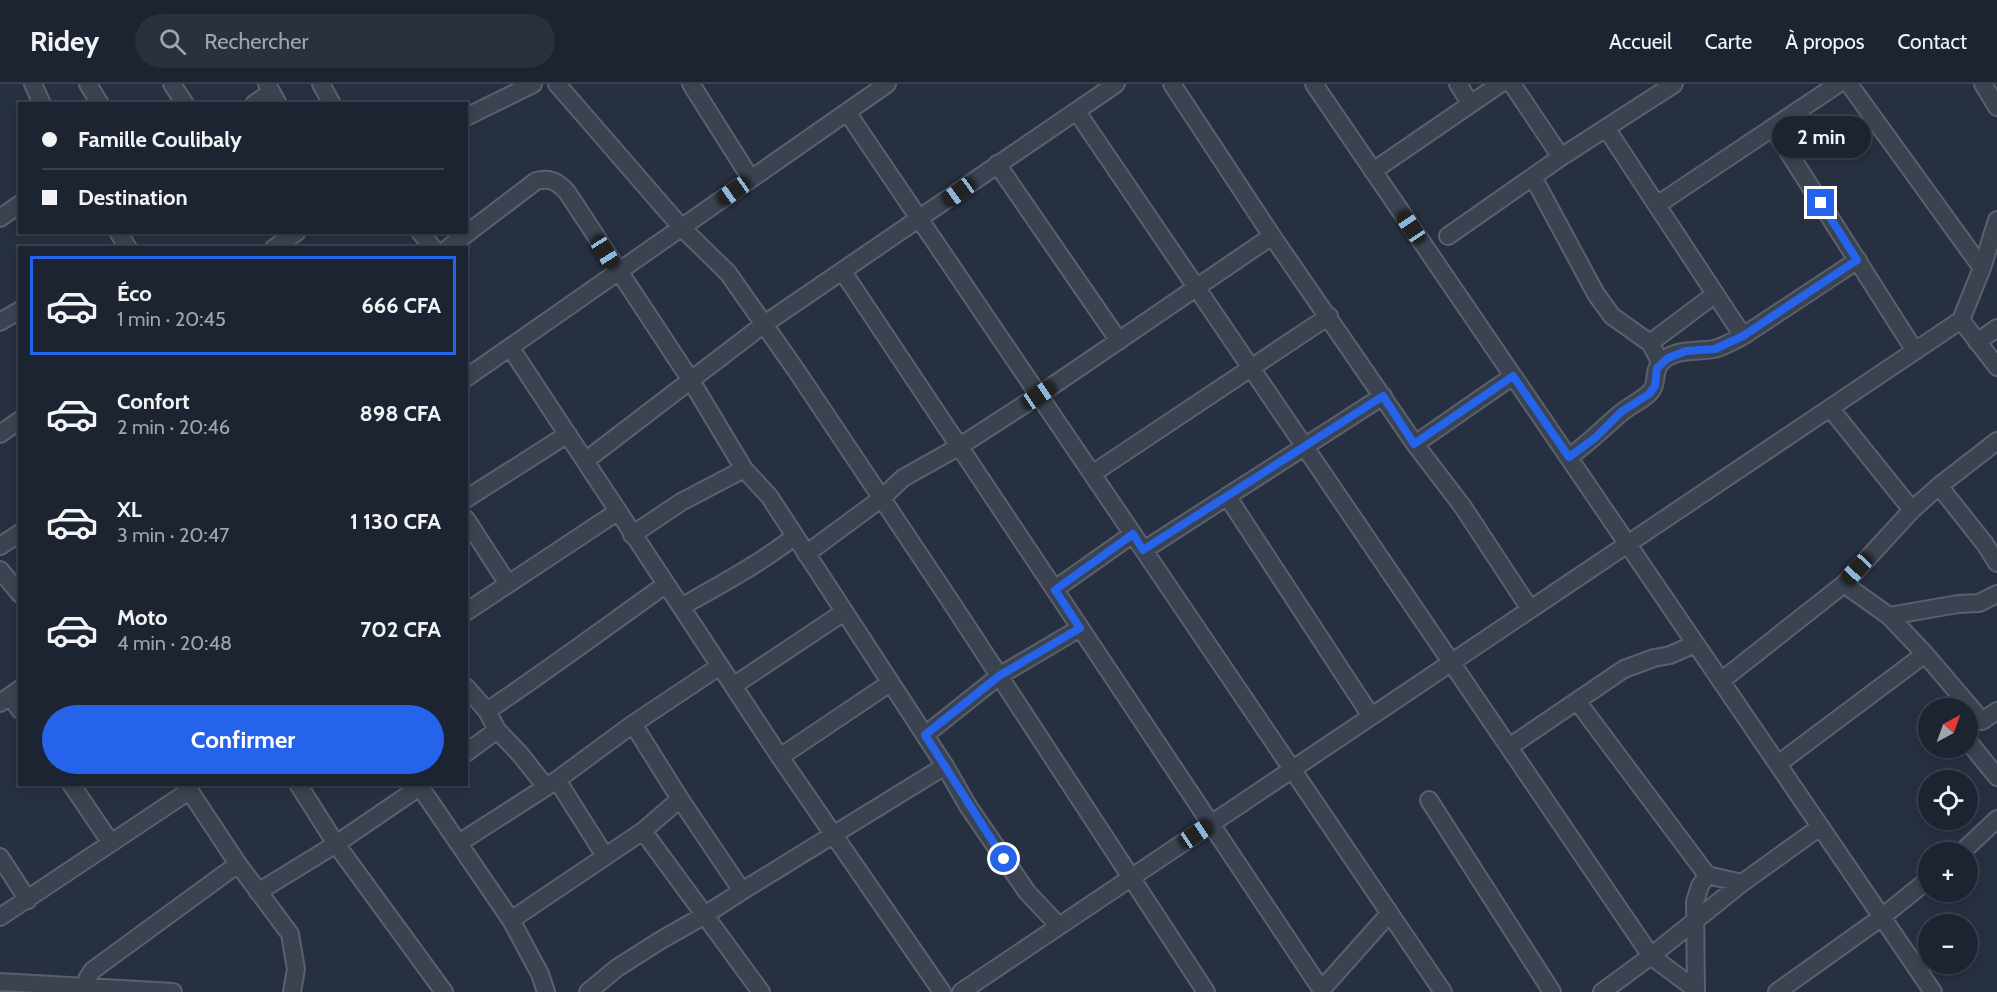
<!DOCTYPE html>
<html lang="fr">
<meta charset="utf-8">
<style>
body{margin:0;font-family:Cabin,sans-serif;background:#2a303d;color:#f1f3f6;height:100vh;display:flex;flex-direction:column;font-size:22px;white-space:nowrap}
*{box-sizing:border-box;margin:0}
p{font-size:20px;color:#a0a4ab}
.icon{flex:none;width:33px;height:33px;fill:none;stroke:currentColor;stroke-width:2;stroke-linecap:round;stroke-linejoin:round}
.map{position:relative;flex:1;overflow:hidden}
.details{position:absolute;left:18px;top:162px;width:450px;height:540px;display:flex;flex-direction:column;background:#1d2431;border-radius:0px;box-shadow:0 3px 9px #0003,0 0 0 2px #3b414d}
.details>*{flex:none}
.guide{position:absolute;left:18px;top:18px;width:450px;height:132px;border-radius:0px;box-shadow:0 3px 9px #0003,0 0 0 2px #3b414d;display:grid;align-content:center;height:132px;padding:0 24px;background:#1d2431}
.needle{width:39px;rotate:41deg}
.controls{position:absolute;left:1918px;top:614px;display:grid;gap:12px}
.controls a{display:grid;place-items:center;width:60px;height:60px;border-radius:50%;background:#1d2431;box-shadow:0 3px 9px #0003,0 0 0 2px #3b414d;font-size:30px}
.end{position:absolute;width:27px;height:27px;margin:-14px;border:8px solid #2563eb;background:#fff;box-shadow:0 0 0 3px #fff}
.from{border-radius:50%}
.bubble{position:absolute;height:42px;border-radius:21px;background:#1d2431;box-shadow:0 3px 9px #0003,0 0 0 2px #3b414d;font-size:20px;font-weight:700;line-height:42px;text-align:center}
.car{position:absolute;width:18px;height:36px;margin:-18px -9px;border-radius:8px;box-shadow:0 0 4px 2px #0007;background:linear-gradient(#222 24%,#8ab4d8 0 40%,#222 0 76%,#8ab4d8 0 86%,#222 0)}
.guide b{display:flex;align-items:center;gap:21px;height:57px;font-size:22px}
.guide b+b{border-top:2px solid #3b414d}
.guide i{width:15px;height:15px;background:#f1f3f6}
ul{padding:10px 0 0;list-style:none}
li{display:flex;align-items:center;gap:18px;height:99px;margin:0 12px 9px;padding:0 12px;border:3px solid transparent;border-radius:0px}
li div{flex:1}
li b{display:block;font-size:22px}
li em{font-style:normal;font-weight:700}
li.active{border-color:#2563eb}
li>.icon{width:54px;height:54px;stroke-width:1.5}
.action{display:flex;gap:12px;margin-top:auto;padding:12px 24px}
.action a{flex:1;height:69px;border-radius:36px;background:#2563eb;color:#fff;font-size:24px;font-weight:700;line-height:69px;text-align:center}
header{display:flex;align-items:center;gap:36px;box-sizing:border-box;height:84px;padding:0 30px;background:#1d2431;border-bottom:2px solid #3b414d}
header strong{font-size:28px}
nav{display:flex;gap:33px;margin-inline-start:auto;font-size:21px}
.search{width:420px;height:54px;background:#2a303d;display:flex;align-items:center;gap:15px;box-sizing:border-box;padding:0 21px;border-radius:33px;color:#a0a4ab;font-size:22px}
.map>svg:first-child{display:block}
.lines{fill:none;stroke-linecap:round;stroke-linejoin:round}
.minor-casing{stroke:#59606e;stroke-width:20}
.minor{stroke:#3b4351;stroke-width:16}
.route{stroke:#2563eb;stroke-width:8}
</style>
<header>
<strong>Ridey</strong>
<div class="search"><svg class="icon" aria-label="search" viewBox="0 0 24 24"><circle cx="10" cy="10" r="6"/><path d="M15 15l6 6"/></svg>Rechercher</div>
<nav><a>Accueil</a><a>Carte</a><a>À propos</a><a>Contact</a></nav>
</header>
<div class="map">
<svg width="1997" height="908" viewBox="0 0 1997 908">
<rect width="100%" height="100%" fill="#273041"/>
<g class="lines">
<g class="minor-casing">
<path id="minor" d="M33 0 42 20
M88 0 100 20
M172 0 185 20
M267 0 278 20
M321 0 332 20
M557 0 681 143 728 189 796 286 947 512 1206 908
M691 0 751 95
M1172 0 1272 152 1415 360 1513 292
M1314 0 1933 908
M1458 0 1470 19
M1512 0 1561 73
M1849 0 1982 184
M1983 0 1997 23
M254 20 271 8
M847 28C1048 320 1242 616 1443 908
M1077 28 1651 872 1695 905
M466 33 533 0
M1606 44 1743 252
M1773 44 1915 267
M997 80 1119 257
M1373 87 1500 0
M1533 93 1596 210 1612 232 1650 259 1661 279
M1657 121 1838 0
M0 134 20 120
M118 148 128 164
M420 148 433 164
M1448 152 1561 73 1674 0
M274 164 297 148
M448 164 536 97C550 93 558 98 567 108L690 295 744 385 769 412 945 682 968 722 1027 808 1059 842
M843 188 1323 908
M1961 236 1997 283
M0 238 20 226
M1977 258 1997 244
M1650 259 1714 211
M510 263 780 673 942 908
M466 294 887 0
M1830 324 1912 426
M0 350 20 336
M1415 360 1463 423 1530 525
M1569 373C1588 360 1603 344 1621 329 1630 321 1644 316 1651 307 1658 299 1653 286 1661 278 1676 264 1696 268 1714 265 1724 263 1734 256 1743 252L1858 176
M585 377 763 241 1116 0
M1092 390 1329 232
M1939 402 1985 460 1997 479
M1227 412 1371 632
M466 415 568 350
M466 435 508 500
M632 451 681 418 744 385
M0 462 20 449
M1144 466 1383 312
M806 470 882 414 903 394 960 362 1039 311 1272 152
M0 486 20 510
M1844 500 1889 532 1925 570 1982 637 1997 627
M1055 505 1133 450
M681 523C720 501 759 480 794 453
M466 528 617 428
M1889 532 1958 520 1979 519 1997 510
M1721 597 1844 500 1912 426 1939 402 1997 357
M733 602 844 528
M466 603 487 627 497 646 520 670 546 703
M10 612 20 626
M1577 617 1707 791 1742 799
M0 619 20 605
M487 627C548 586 606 543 665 501
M633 640 680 715 742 807
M925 651 999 592 1080 544
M1968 657 1997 693
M1509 663 1624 585 1654 574 1670 571 1695 560
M466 669 497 646
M780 673 890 599
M1778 680 1925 570
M557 696 605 772
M71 700 111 759
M185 700 238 780 290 850 296 885 292 908
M298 700 336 760 444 908
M418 700 511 836 540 890 546 908
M1429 716 1552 908
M643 747 761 908
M459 759 557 696 633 640 720 582
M1962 768 1997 735
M0 773 28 816
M258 808 336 760 424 700
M0 833 189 707
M511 836 643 747 680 715
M0 898 173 908
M1323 904 1389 830
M83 908 88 893 93 886 238 780
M588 908 617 884 661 856 705 831 742 807 945 682
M961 908 1961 236 1982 184 1997 136
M1602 908 1651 872 1742 799 1820 743
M1696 908 1695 818 1700 802 1707 791
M1777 908 1882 833 1929 795"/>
</g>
<use href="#minor" class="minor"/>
</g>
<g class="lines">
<path class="route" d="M1004 775 925 651 999 592 1080 544 1055 506 1133 450 1143 466 1383 312 1414 360 1513 292 1569 373 1595 354 1621 328 1649 310 1655 302 1657 284 1668 274 1686 267 1715 265 1743 252 1857 176 1821 119"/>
</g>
</svg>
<div class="controls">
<a><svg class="needle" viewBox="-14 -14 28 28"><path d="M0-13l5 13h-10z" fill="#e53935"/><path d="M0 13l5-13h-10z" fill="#a0a4ab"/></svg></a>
<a><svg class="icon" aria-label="locate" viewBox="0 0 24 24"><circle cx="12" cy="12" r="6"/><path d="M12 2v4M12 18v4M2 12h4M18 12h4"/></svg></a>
<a>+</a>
<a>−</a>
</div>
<i class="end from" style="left:1004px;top:775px"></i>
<i class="end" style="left:1821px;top:119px"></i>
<div class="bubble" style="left:1772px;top:32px;width:99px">2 min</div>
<i class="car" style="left:734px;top:107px;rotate:235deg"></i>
<i class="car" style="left:959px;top:108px;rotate:234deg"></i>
<i class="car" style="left:1411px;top:143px;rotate:326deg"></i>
<i class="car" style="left:605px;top:168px;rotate:148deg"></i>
<i class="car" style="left:1039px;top:311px;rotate:56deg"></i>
<i class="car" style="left:1857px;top:485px;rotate:223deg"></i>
<i class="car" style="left:1196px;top:750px;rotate:56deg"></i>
<div class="guide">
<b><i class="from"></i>Famille Coulibaly</b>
<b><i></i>Destination</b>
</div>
<section class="details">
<ul>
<li class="active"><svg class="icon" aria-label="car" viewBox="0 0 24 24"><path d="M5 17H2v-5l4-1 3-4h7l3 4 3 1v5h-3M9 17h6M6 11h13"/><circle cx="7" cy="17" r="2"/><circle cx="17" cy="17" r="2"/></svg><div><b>Éco</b><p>1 min · 20:45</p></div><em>666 CFA</em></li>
<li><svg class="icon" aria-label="car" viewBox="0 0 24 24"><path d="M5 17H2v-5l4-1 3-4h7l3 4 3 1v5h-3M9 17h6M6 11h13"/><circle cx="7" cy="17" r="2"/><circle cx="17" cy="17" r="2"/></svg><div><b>Confort</b><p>2 min · 20:46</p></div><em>898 CFA</em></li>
<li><svg class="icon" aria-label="car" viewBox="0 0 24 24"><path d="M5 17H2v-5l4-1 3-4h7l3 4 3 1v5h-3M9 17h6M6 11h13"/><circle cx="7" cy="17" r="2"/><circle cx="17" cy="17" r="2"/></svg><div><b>XL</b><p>3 min · 20:47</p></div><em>1 130 CFA</em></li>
<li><svg class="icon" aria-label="car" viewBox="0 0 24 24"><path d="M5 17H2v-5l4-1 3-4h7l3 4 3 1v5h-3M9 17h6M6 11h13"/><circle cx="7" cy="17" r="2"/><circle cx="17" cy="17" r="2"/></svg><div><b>Moto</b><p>4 min · 20:48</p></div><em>702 CFA</em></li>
</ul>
<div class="action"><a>Confirmer</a></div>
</section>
</div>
